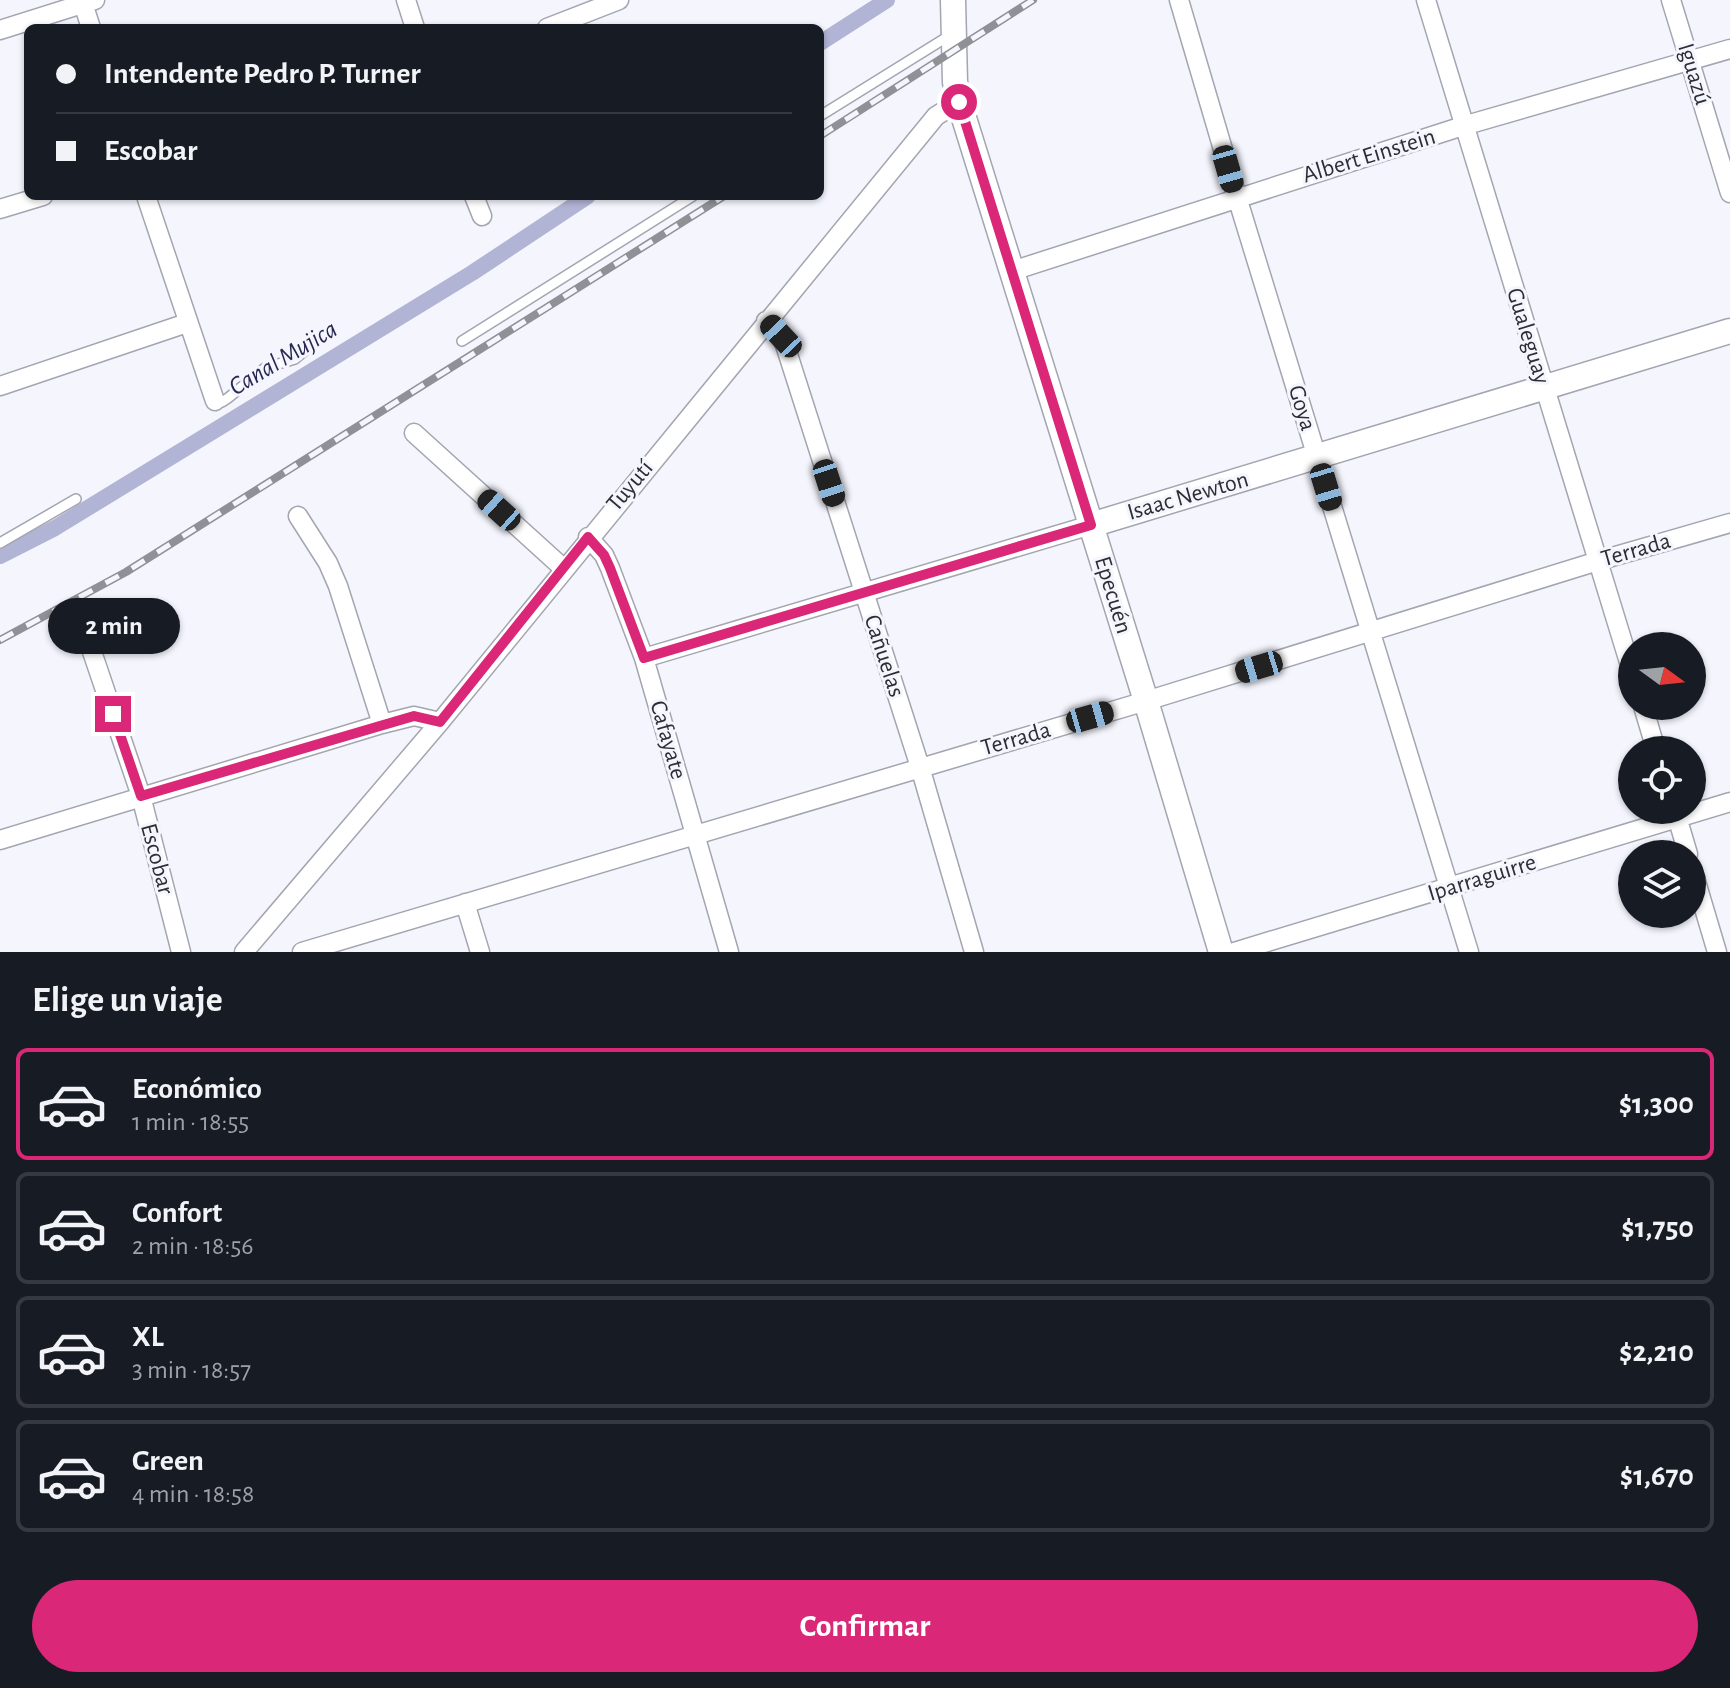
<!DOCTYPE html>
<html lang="es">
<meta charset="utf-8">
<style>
body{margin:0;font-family:"Alegreya Sans",sans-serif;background:#242831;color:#f1f3f6;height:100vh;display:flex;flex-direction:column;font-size:30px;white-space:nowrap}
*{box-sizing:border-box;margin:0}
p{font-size:26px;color:#9ea1a6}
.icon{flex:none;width:44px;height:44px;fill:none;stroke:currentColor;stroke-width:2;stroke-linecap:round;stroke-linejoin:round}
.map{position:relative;height:952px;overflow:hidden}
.drawer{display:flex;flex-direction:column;background:#171b24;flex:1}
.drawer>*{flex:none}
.top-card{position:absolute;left:24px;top:24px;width:800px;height:176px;border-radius:12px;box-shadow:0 2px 6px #0004;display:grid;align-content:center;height:176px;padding:0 32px;background:#171b24}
.needle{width:52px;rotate:105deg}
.buttons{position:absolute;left:1618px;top:632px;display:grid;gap:16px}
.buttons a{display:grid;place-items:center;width:88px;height:88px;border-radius:50%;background:#171b24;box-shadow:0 2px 6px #0004;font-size:40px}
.end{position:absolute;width:36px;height:36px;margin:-18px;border:10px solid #db2777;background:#fff;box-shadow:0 0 0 4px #fff}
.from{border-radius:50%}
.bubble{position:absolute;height:56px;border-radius:28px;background:#171b24;box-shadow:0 2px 6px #0004;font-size:26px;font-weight:600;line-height:56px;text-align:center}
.car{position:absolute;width:24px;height:48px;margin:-24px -12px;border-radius:10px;box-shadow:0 0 6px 2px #0007;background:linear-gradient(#222 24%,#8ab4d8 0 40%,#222 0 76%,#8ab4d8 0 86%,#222 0)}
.top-card b{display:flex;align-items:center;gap:28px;height:76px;font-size:30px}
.top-card b+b{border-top:2px solid #363941}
.top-card i{width:20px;height:20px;background:#f1f3f6}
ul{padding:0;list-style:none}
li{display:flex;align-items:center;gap:24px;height:112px;margin:0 16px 12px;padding:0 16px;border:4px solid #363941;border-radius:12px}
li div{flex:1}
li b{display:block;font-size:30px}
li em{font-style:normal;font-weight:600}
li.on{border-color:#db2777}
li>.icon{width:72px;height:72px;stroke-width:1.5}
h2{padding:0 32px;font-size:36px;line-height:96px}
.action{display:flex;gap:16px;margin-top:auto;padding:16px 32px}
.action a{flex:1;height:92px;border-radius:48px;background:#db2777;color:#fff;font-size:32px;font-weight:600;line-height:92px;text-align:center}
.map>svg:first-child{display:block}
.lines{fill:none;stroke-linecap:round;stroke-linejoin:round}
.canal{stroke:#b1b4d4;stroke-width:16}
.lane-casing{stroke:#a3a5b1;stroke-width:12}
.street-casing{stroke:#a3a5b1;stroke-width:21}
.secondary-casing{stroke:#a3a5b1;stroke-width:27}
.lane{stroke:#fff;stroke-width:9}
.street{stroke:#fff;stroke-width:18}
.secondary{stroke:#fff;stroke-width:24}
.rail-casing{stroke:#909197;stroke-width:8}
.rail{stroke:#f4f5fd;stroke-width:5;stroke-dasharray:15;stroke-linecap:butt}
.route{stroke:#db2777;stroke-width:10}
.labels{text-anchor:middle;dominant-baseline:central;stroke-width:6;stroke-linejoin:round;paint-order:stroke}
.street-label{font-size:24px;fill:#2d2e33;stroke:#f4f5fd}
.water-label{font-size:26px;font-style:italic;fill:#282953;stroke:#f4f5fd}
</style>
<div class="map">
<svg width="1730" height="952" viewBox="0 0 1730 952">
<rect width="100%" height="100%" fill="#f4f5fd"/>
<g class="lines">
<path class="canal" d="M820 43 887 0
M0 556 55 528 472 273 588 196"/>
<g class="lane-casing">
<path id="lane" d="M820 116 952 34
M462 341 693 196
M215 401 222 402 228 398 265 368 295 359 313 344
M0 543 76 499"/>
</g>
<g class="street-casing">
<path id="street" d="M82 0 91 28
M406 0 415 28
M1179 0 1237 197 1469 952
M1426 0 1632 672
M1671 0 1730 193
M547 28 619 0
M0 30 95 0
M146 196 215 401
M474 196 482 216
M0 209 43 196
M1012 271 1463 126 1730 49
M766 321 781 336 785 345 920 767 974 952
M0 386 187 323
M414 433 563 568
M298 516 328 563 338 586 382 724
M588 537 604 555 610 568 644 658 729 952
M85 631 141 796 181 952
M644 658 1091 525
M1643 706 1656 750
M1675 810 1688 854
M0 840 382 724 414 716 440 722
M1692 868 1717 952
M465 903 480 952
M244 952 440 722 936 116 959 102
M302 952 1146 701 1598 561 1730 523
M1234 952 1730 802"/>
</g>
<g class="secondary-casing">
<path id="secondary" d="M953 0 955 82 959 102 1146 701 1221 952
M1091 525 1730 331"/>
</g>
<use href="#lane" class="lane"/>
<use href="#street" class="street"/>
<use href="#secondary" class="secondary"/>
<g class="rail-casing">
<path id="rail" d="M820 136 1033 0
M0 640 126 572 724 196"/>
</g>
<use href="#rail" class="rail"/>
</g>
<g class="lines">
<path class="route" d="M113 714 141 796 414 716 440 722 588 537 604 555 610 568 644 658 1091 525 959 102"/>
</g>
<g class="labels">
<g class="street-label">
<text transform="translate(1694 74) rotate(73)">Iguazú</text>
<text transform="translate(1369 156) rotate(-17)">Albert Einstein</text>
<text transform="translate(1528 336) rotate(73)">Gualeguay</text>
<text transform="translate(1302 408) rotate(73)">Goya</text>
<text transform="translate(630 486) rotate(-50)">Tuyutí</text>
<text transform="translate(1188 496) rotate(-16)">Isaac Newton</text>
<text transform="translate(1636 550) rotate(-16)">Terrada</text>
<text transform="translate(1113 595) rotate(73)">Epecuén</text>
<text transform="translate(884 656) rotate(72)">Cañuelas</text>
<text transform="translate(1016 739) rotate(-16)">Terrada</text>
<text transform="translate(668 740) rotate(74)">Cafayate</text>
<text transform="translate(157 859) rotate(75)">Escobar</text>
<text transform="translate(1482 878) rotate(-17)">Iparraguirre</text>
</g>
<g class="water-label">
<text transform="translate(283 358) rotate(-31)">Canal Mujica</text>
</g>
</g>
</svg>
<div class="buttons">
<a><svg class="needle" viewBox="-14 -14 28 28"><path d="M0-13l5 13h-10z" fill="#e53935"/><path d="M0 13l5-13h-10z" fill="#9ea1a6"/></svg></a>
<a><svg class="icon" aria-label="locate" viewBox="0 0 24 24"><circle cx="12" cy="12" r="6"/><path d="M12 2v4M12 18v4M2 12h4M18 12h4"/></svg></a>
<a><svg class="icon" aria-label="layers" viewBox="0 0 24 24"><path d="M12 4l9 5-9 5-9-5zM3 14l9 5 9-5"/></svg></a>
</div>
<i class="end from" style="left:959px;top:102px"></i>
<i class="end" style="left:113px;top:714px"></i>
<div class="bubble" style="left:48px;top:598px;width:132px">2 min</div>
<i class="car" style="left:1228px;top:169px;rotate:164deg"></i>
<i class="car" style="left:781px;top:336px;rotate:317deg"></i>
<i class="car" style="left:829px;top:483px;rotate:162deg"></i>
<i class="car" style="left:1326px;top:487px;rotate:163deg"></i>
<i class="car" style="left:499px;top:510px;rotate:312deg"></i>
<i class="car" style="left:1259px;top:667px;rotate:253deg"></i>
<i class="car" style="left:1090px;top:717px;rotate:74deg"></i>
<div class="top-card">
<b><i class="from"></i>Intendente Pedro P. Turner</b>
<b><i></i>Escobar</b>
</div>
</div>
<section class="drawer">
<h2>Elige un viaje</h2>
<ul>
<li class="on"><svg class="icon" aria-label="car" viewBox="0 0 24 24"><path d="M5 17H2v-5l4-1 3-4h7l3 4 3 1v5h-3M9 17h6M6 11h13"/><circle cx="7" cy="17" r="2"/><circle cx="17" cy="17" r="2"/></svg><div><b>Económico</b><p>1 min · 18:55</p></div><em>$1,300</em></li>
<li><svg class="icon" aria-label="car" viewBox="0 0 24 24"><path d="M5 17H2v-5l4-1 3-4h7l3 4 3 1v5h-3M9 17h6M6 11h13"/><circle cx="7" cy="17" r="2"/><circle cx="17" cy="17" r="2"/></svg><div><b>Confort</b><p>2 min · 18:56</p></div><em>$1,750</em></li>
<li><svg class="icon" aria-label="car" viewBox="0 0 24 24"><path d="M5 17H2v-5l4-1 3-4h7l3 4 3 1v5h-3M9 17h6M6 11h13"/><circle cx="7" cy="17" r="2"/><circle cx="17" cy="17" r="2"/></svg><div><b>XL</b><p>3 min · 18:57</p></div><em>$2,210</em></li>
<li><svg class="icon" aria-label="car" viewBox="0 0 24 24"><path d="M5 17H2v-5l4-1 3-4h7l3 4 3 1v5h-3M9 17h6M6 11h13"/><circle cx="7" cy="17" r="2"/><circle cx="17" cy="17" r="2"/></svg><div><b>Green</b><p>4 min · 18:58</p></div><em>$1,670</em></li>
</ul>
<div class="action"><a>Confirmar</a></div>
</section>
